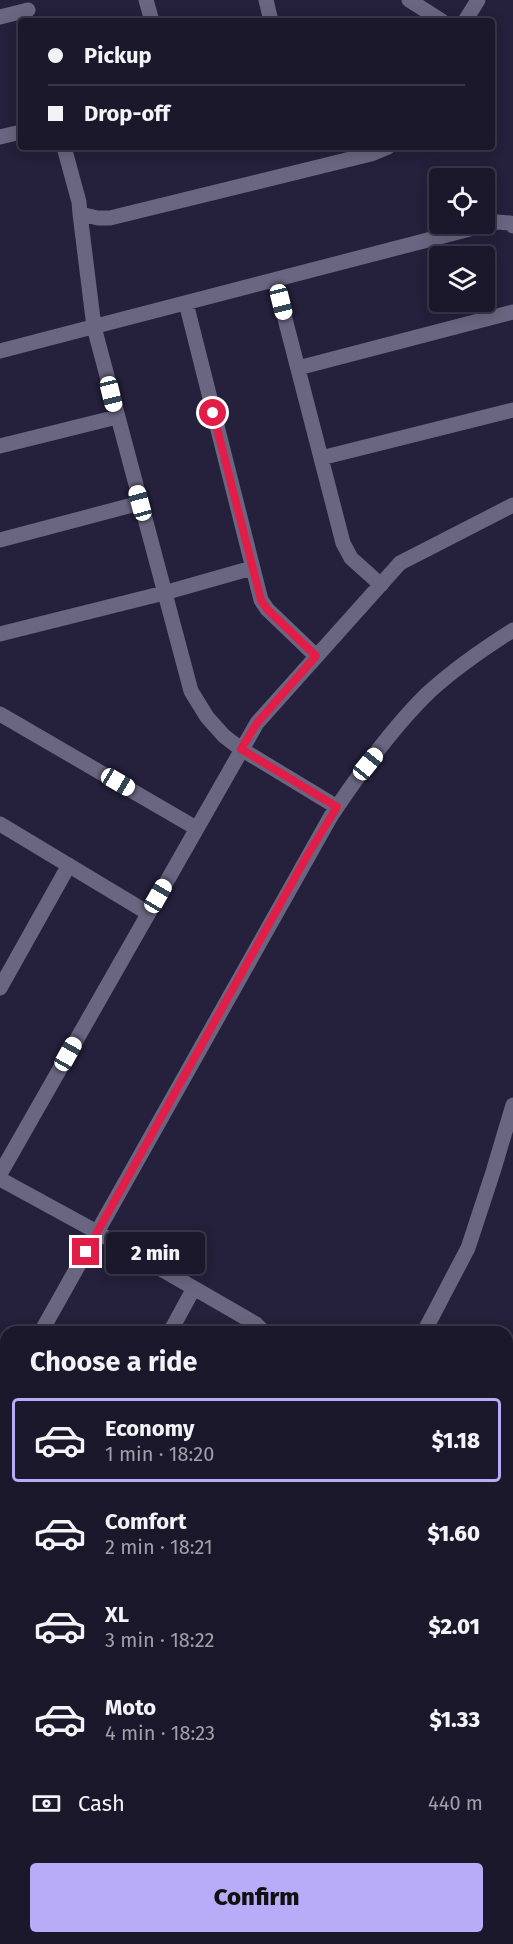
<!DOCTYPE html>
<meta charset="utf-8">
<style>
body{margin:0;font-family:"Fira Sans",sans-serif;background:#292538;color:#f1f3f6;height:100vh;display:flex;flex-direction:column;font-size:22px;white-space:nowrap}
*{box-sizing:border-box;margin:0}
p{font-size:20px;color:#a0a0a9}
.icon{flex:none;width:33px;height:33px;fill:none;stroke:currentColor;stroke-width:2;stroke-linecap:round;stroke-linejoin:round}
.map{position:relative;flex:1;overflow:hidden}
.side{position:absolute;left:0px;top:1326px;width:513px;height:618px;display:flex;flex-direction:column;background:#1c182c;border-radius:18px 18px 0 0;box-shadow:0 3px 15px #0003,0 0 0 2px #3a3748}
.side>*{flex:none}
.banner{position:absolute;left:18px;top:18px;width:477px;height:132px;border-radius:6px;box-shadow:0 3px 15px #0003,0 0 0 2px #3a3748;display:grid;align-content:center;height:132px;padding:0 30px;background:#1c182c}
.tools{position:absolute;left:429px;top:168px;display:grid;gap:12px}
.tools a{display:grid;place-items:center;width:66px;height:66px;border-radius:6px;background:#1c182c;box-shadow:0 3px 15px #0003,0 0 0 2px #3a3748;font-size:30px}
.end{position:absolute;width:27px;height:27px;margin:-14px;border:8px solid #e11d48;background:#fff;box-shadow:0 0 0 3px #fff}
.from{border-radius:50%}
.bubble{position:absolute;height:42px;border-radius:6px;background:#1c182c;box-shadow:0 3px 15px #0003,0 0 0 2px #3a3748;font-size:20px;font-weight:800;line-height:42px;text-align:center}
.car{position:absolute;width:18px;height:36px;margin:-18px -9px;border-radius:8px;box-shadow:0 0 4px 2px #0007;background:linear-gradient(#fff 24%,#345 0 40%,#fff 0 76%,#345 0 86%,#fff 0)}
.banner b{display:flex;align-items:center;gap:21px;height:57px;font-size:22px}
.banner b+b{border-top:2px solid #3a3748}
.banner i{width:15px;height:15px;background:#f1f3f6}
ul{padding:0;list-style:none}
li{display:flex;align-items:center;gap:18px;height:84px;margin:0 12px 9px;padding:0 18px;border:3px solid transparent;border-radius:6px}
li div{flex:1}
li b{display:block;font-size:22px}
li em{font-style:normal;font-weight:800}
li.selected{border-color:#b8abf7}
li>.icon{width:54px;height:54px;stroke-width:1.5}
h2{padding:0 30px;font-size:27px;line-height:72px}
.pay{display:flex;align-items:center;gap:15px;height:66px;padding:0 30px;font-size:22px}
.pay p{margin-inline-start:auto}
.button{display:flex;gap:12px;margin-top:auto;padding:12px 30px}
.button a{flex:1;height:69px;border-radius:6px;background:#b8abf7;color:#111;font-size:24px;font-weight:800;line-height:69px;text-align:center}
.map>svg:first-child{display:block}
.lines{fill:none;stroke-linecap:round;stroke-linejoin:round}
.minor{stroke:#6a6681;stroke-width:15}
.route{stroke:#e11d48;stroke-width:8}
</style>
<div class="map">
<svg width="513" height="1944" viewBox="0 0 513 1944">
<rect width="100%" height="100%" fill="#25203b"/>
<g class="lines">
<path class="minor" d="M146 0 152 21
M266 0 271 21
M409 0 442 21
M0 17 28 10
M465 21 478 0
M0 137 21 132
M64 147 79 202 80 214 98 218H110L371 154 388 147
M80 214 94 327 191 691 207 717 224 736 241 749 337 807
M275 280 343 543 351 558 381 585
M186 303 261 600 267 609 316 656
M0 351 497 222 510 223 513 226
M298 368 513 312
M0 446 117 417
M321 458 513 410
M0 540 140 503
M0 634 164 593 252 568
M0 714 196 828
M0 824 148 913
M0 988 69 865
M0 1174 257 723 400 563 513 505
M0 1179 97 1232 256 1324 264 1332
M41 1332 331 816C359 774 392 728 428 693 454 669 483 649 513 630
M170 1332 194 1288
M424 1332 468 1248 493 1172 513 1105
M507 1401 513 1387
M0 1405 6 1394
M0 1634 6 1623
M507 1796 513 1795
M0 1823 6 1813
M507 1903H513
M270 1938 279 1944
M50 1944 56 1938
M224 1944 228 1938
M354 1944 359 1938"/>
</g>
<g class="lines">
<path class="route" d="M86 1252 308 854 337 807 241 749 257 723 316 656 267 609 261 600 213 413"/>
</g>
</svg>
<div class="tools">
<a><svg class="icon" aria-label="locate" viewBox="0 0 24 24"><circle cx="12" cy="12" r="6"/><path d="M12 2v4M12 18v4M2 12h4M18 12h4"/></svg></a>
<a><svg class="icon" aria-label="layers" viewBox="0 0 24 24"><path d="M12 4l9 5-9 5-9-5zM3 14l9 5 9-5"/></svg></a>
</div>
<i class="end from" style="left:213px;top:413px"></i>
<i class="end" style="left:86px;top:1252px"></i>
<div class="bubble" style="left:106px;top:1232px;width:99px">2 min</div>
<i class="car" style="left:281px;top:302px;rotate:166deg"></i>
<i class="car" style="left:111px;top:394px;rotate:166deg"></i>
<i class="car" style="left:140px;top:503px;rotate:345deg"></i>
<i class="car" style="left:368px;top:764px;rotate:39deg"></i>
<i class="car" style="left:118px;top:782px;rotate:120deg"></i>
<i class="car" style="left:158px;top:896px;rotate:30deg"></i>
<i class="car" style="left:68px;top:1054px;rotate:29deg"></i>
<div class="banner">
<b><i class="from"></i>Pickup</b>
<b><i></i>Drop-off</b>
</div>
<section class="side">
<h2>Choose a ride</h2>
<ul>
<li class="selected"><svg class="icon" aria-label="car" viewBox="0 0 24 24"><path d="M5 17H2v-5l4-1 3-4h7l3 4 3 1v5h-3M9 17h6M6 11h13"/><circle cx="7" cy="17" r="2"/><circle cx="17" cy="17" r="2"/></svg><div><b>Economy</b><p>1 min · 18:20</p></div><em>$1.18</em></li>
<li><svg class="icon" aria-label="car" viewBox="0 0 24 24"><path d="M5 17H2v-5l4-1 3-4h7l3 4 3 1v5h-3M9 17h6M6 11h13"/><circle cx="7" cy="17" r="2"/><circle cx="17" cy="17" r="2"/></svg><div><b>Comfort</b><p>2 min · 18:21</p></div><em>$1.60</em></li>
<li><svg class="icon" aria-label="car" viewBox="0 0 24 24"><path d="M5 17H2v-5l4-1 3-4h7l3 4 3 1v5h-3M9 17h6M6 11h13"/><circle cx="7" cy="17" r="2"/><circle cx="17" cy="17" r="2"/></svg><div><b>XL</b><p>3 min · 18:22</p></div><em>$2.01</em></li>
<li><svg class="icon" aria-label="car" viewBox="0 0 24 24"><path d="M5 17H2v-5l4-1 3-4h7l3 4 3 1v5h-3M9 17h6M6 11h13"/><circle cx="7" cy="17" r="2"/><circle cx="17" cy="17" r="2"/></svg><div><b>Moto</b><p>4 min · 18:23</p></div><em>$1.33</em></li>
</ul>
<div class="pay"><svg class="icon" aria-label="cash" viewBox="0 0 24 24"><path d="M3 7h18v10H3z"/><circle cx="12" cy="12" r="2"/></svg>Cash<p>440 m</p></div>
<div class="button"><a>Confirm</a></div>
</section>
</div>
